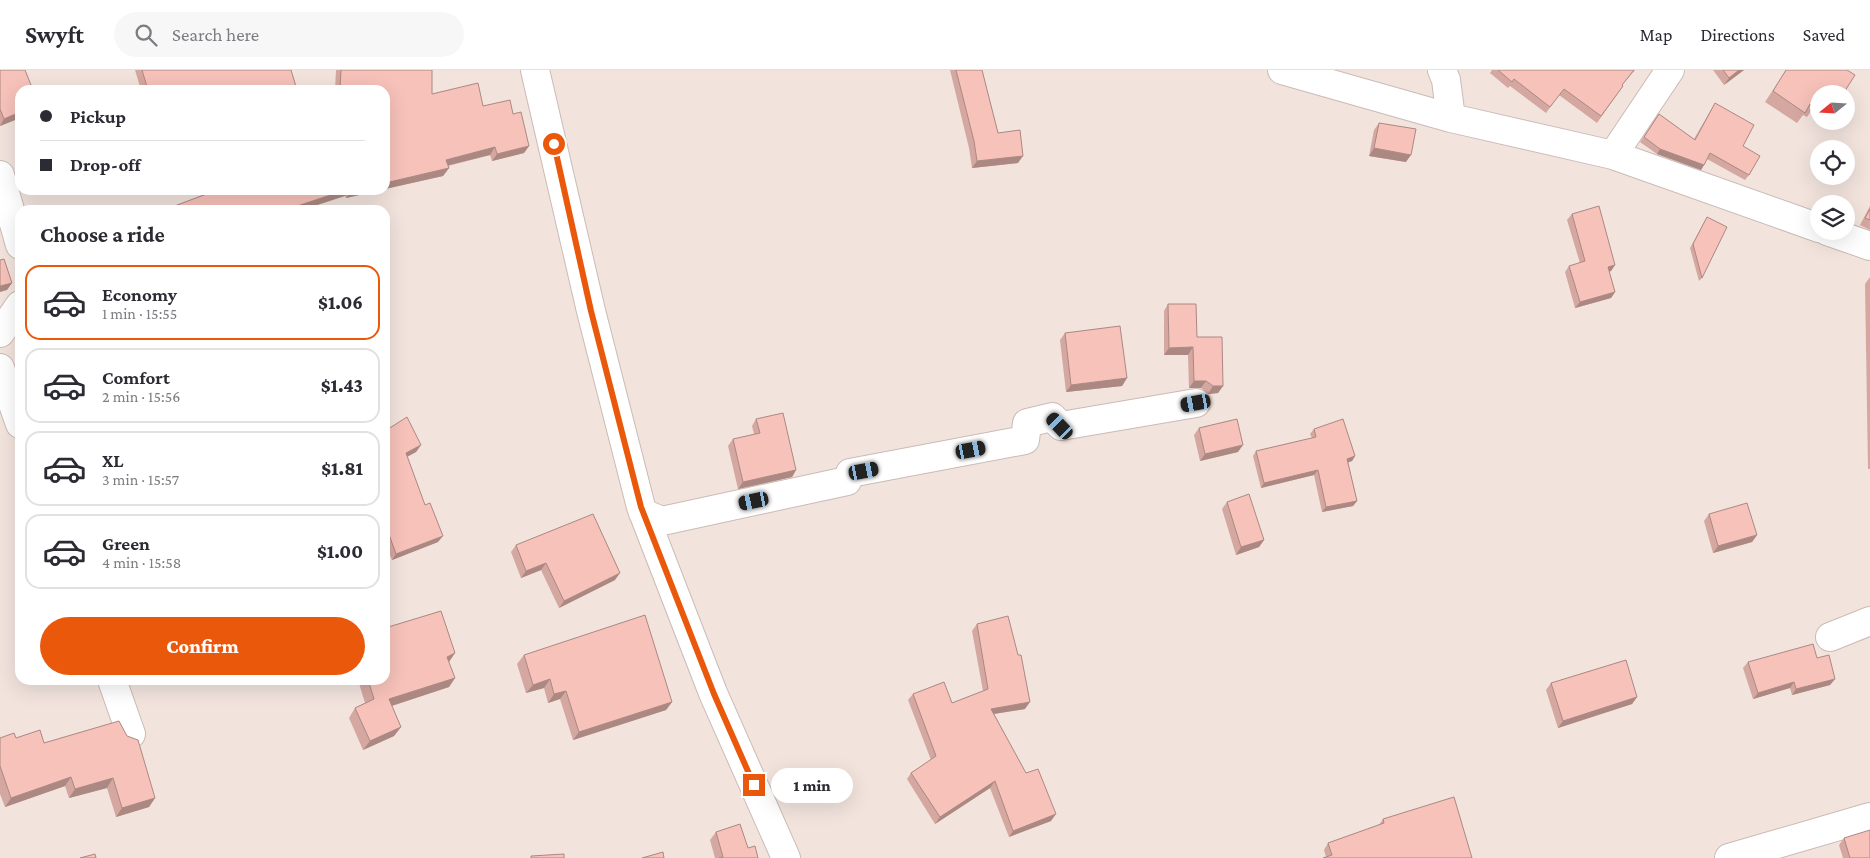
<!DOCTYPE html>
<meta charset="utf-8">
<style>
body{margin:0;font-family:"Crimson Pro",serif;background:#f7f7f7;color:#2b2b33;height:100vh;display:flex;flex-direction:column;font-size:19px;white-space:nowrap}
*{box-sizing:border-box;margin:0}
p{font-size:16px;color:#7c7c81}
.icon{flex:none;width:28px;height:28px;fill:none;stroke:currentColor;stroke-width:2;stroke-linecap:round;stroke-linejoin:round}
.map{position:relative;flex:1;overflow:hidden}
.drawer{position:absolute;left:15px;top:135px;width:375px;height:480px;display:flex;flex-direction:column;background:#fff;border-radius:15px;box-shadow:0 5px 20px #0002}
.drawer>*{flex:none}
.guide{position:absolute;left:15px;top:15px;width:375px;height:110px;border-radius:15px;box-shadow:0 5px 20px #0002;display:grid;align-content:center;height:110px;padding:0 25px;background:#fff}
.needle{width:32px;rotate:252deg}
.controls{position:absolute;left:1810px;top:15px;display:grid;gap:10px}
.controls a{display:grid;place-items:center;width:45px;height:45px;border-radius:50%;background:#fff;box-shadow:0 5px 20px #0002;font-size:25px}
.end{position:absolute;width:22px;height:22px;margin:-11px;border:6px solid #ea580c;background:#fff;box-shadow:0 0 0 2px #fff}
.from{border-radius:50%}
.bubble{position:absolute;height:35px;border-radius:18px;background:#fff;box-shadow:0 5px 20px #0002;font-size:16px;font-weight:800;line-height:35px;text-align:center}
.car{position:absolute;width:15px;height:30px;margin:-15px -8px;border-radius:6px;box-shadow:0 0 4px 1px #0007;background:linear-gradient(#222 24%,#8ab4d8 0 40%,#222 0 76%,#8ab4d8 0 86%,#222 0)}
.guide b{display:flex;align-items:center;gap:18px;height:48px;font-size:19px}
.guide b+b{border-top:1px solid #e1e1e2}
.guide i{width:12px;height:12px;background:#2b2b33}
ul{padding:0;list-style:none}
li{display:flex;align-items:center;gap:15px;height:75px;margin:0 10px 8px;padding:0 15px;border:2px solid #e1e1e2;border-radius:15px}
li div{flex:1}
li b{display:block;font-size:19px}
li em{font-style:normal;font-weight:800}
li.active{border-color:#ea580c}
li>.icon{width:45px;height:45px;stroke-width:1.5}
h2{padding:0 25px;font-size:22px;line-height:60px}
.button{display:flex;gap:10px;margin-top:auto;padding:10px 25px}
.button a{flex:1;height:58px;border-radius:30px;background:#ea580c;color:#fff;font-size:20px;font-weight:800;line-height:58px;text-align:center}
header{display:flex;align-items:center;gap:30px;box-sizing:border-box;height:70px;padding:0 25px;background:#fff;border-bottom:1px solid #e1e1e2}
header strong{font-size:24px}
nav{display:flex;gap:28px;margin-inline-start:auto;font-size:18px}
.search{width:350px;height:45px;background:#f7f7f7;display:flex;align-items:center;gap:12px;box-sizing:border-box;padding:0 18px;border-radius:28px;color:#7c7c81;font-size:19px}
.map>svg:first-child{display:block}
.lines{fill:none;stroke-linecap:round;stroke-linejoin:round}
.minor-casing{stroke:#cabbb5;stroke-width:30}
.minor{stroke:#fff;stroke-width:28}
.wall{fill:#d4a7a0}
.shaded-wall{fill:#ac8882}
.building{fill:#f6c2ba;stroke:#ac8882}
.route{stroke:#ea580c;stroke-width:6}
</style>
<header>
<strong>Swyft</strong>
<div class="search"><svg class="icon" aria-label="search" viewBox="0 0 24 24"><circle cx="10" cy="10" r="6"/><path d="M15 15l6 6"/></svg>Search here</div>
<nav><a>Map</a><a>Directions</a><a>Saved</a></nav>
</header>
<div class="map">
<svg width="1870" height="788" viewBox="0 0 1870 788">
<rect width="100%" height="100%" fill="#f2e3dd"/>
<g class="lines">
<g class="minor-casing">
<path id="minor" d="M535 0 591 241 641 437 713 623 786 788
M1282 0 1451 48 1613 85 1819 158
M1442 0 1446 10 1451 48
M1613 85 1670 0
M0 105 20 175
M1827 161 1870 176
M0 263 20 235
M0 298 20 354
M643 443 662 451 847 411 850 403 1025 370 1027 353 1052 347 1061 356 1196 333
M1830 567 1870 551
M112 610 131 664
M1729 788 1870 747"/>
</g>
<use href="#minor" class="minor"/>
</g>
<path class="wall" d="M0 0 20 20V48L0 56Z
M135 0H291L297 20H141Z
M336 0H432V24L513 44 529 76 524 83 492 91 490 85 448 96 449 98 443 106 385 119V20H335Z
M950 0H982L998 63 1018 93 972 98 969 78Z
M1492 0H1635L1622 15 1623 16 1597 53 1559 25 1546 43 1510 16 1508 18 1490 3Z
M1713 0H1744L1724 15Z
M1786 0H1847L1843 24H1819V33L1817 32 1807 47 1803 45 1797 53 1765 32Z
M1715 33 1743 76 1749 105 1745 110 1707 89 1701 100 1657 84 1640 72 1659 44 1694 69Z
M1379 53 1406 92 1369 86 1374 60Z
M209 120H381L346 128 345 126 210 122Z
M1870 136V160L1860 155Z
M1572 144 1615 195 1611 201 1609 202 1615 222 1611 228 1575 238 1565 202 1569 196 1580 193 1567 150Z
M1707 147 1702 208 1699 211 1690 178Z
M1870 207V399H1868L1865 214Z
M1168 234 1197 267 1223 316 1218 323 1208 324 1201 318H1189L1188 285H1164V241Z
M1065 263 1127 308 1122 316 1066 322 1060 270Z
M756 349 796 400 792 407 738 419 728 376 733 369 754 364 752 356Z
M1199 358 1238 382 1200 391 1194 365Z
M1314 359 1355 386 1352 391 1348 392 1357 431 1353 436 1322 442 1314 405 1261 418 1253 386 1256 381 1312 368 1310 364Z
M385 361 421 375 416 382 407 387 438 472 392 490 385 473Z
M1227 432 1264 470 1259 477 1236 485 1222 439Z
M1709 444 1757 465 1752 472 1713 483 1704 451Z
M516 475 615 510 559 538 541 500 521 508 511 482Z
M977 554 1025 639 994 644 1051 751 1009 767 990 718 935 754 907 709 911 703 931 690 908 630 913 624 952 633 983 621 972 561Z
M455 583 449 592 455 608 449 617 392 636 401 657 394 666 363 680 349 648 355 638 365 633 358 610H385Z
M524 585 672 632 666 640 573 670 560 629 548 633 544 618 526 623 517 594Z
M1817 588 1835 609 1830 615 1792 625 1790 618 1753 629 1743 598 1748 592Z
M1551 613 1637 627 1632 634 1558 658 1546 620Z
M0 668H16L44 673 155 728 149 737 116 747 107 718 69 728 65 716 5 737 0 724Z
M1383 749 1472 788 1326 787 1324 780 1328 773 1379 755Z
M716 762 748 778 758 788H715L710 770Z
M1844 768 1870 788H1843L1839 775Z"/>
<path class="shaded-wall" d="M1739 0H1744L1724 15 1729 8Z
M20 42V48L0 56 4 49Z
M529 76 524 83 492 91 497 84Z
M495 77 490 85 441 97 446 90Z
M1374 78 1411 85 1406 92 1369 86Z
M1660 79 1704 95 1701 100 1657 84Z
M1023 86 1018 93 972 98 977 91Z
M449 98 443 106 385 119V113Z
M346 120H350L345 126 302 140H285Z
M355 120H381L346 128 351 121Z
M1615 195 1611 201 1604 203 1608 197Z
M12 213 7 220 0 222V216Z
M1615 222 1611 228 1575 238 1580 232Z
M1193 277 1188 285H1164L1169 278Z
M1127 308 1122 316 1066 322 1071 315Z
M1194 311H1206L1201 318H1189Z
M1213 316H1223L1218 323 1208 324Z
M421 375 416 382 401 390 406 383Z
M1243 375 1238 382 1200 391 1205 384Z
M1355 386 1352 391 1344 394 1347 389Z
M796 400 792 407 738 419 743 412Z
M1318 400 1314 405 1261 418 1264 413Z
M1357 431 1353 436 1322 442 1326 437Z
M1757 465 1752 472 1713 483 1718 476Z
M443 466 438 472 392 490 396 484Z
M1264 470 1259 477 1236 485 1241 477Z
M546 493 541 500 521 508 526 501Z
M620 503 615 510 559 538 564 531Z
M455 583 448 593 447 587Z
M455 608 449 617 382 639 389 629Z
M550 609 544 618 526 623 533 615Z
M1835 609 1830 615 1792 625 1796 619Z
M1794 612 1790 618 1753 629 1758 623Z
M566 621 560 629 548 633 554 624Z
M1637 627 1632 634 1558 658 1563 651Z
M672 632 666 640 573 670 579 662Z
M1030 632 1025 639 987 645 991 639Z
M401 657 394 666 363 680 370 671Z
M71 707 65 716 5 737 11 728Z
M113 708 107 718 69 728 75 719Z
M995 711 990 718 935 754 940 747Z
M155 728 149 737 116 747 122 738Z
M1056 744 1051 751 1009 767 1013 761Z"/>
<path class="building" d="M0 0H25L33 20H20V42L4 49 0 39Z
M142 0H291L297 20H148Z
M341 0H432V24L478 13 483 36 510 30 513 44 521 42 529 76 497 84 495 77 446 90 449 98 385 113V20H340Z
M956 0H982L998 63 1020 60 1023 86 977 91 974 71Z
M1498 0H1634L1622 15 1623 16 1601 46 1564 19 1550 37 1514 9 1512 12Z
M1723 0H1739L1729 8Z
M1786 0H1847L1855 5 1843 24H1828L1824 21 1823 24H1819V30L1814 37 1810 34 1805 43 1773 21Z
M1715 33 1754 55 1743 76 1760 86 1749 105 1710 83 1704 95 1660 79 1644 67 1659 44 1695 70Z
M1379 53 1416 59 1411 85 1374 78Z
M217 120H346L285 140H164Z
M1599 136 1615 195 1608 197 1615 222 1580 232 1569 196 1585 191 1572 144Z
M1870 139V150L1865 148Z
M1707 147 1727 157 1702 208 1693 174Z
M4 189 12 213 0 216V190Z
M1168 234H1196L1197 267H1222L1223 316H1213L1206 311H1194L1193 277 1169 278Z
M1120 256 1127 308 1071 315 1065 263Z
M783 343 796 400 743 412 733 369 760 363 756 349Z
M407 347 421 375 406 383 425 435 430 433 443 466 396 484 387 459H385V361Z
M1237 349 1243 375 1205 384 1199 358Z
M1343 349 1355 386 1347 389 1357 431 1326 437 1318 400 1264 413 1256 381 1316 367 1314 359Z
M1249 424 1264 470 1241 477 1227 432Z
M1747 433 1757 465 1718 476 1709 444Z
M593 444 620 503 564 531 546 493 526 501 516 475Z
M441 541 455 583 447 587 455 608 389 629 401 657 370 671 355 638 374 629 368 610H385V558Z
M645 545 672 632 579 662 566 621 554 624 550 609 533 615 524 585Z
M1008 546 1018 585H1021L1030 632 991 639 1026 703 1038 699 1056 744 1013 761 995 711 940 747 911 703 936 686 913 624 944 612 952 633 988 619 977 554Z
M1813 574 1817 588 1829 585 1835 609 1796 619 1794 612 1758 623 1748 592Z
M1626 590 1637 627 1563 651 1551 613Z
M119 651 127 666 138 670 155 728 122 738 113 708 75 719 71 707 11 728 0 696V668L14 663 16 668 40 660 44 673Z
M1454 727 1472 788H1323L1332 785 1328 773 1384 753 1383 749Z
M740 754 748 778 755 776 758 788H719L723 787 716 762Z
M1870 760V788H1850L1844 768Z
M663 782 664 788H642Z
M95 784 96 788H80Z
M564 784V788H531V786Z"/>
<g class="lines">
<path class="route" d="M554 74 591 241 641 437 714 624 754 715"/>
</g>
</svg>
<div class="controls">
<a><svg class="needle" viewBox="-14 -14 28 28"><path d="M0-13l5 13h-10z" fill="#e53935"/><path d="M0 13l5-13h-10z" fill="#7c7c81"/></svg></a>
<a><svg class="icon" aria-label="locate" viewBox="0 0 24 24"><circle cx="12" cy="12" r="6"/><path d="M12 2v4M12 18v4M2 12h4M18 12h4"/></svg></a>
<a><svg class="icon" aria-label="layers" viewBox="0 0 24 24"><path d="M12 4l9 5-9 5-9-5zM3 14l9 5 9-5"/></svg></a>
</div>
<i class="end from" style="left:554px;top:74px"></i>
<i class="end" style="left:754px;top:715px"></i>
<div class="bubble" style="left:771px;top:698px;width:82px">1 min</div>
<i class="car" style="left:1196px;top:333px;rotate:260deg"></i>
<i class="car" style="left:1060px;top:356px;rotate:316deg"></i>
<i class="car" style="left:971px;top:380px;rotate:79deg"></i>
<i class="car" style="left:864px;top:401px;rotate:79deg"></i>
<i class="car" style="left:754px;top:431px;rotate:258deg"></i>
<div class="guide">
<b><i class="from"></i>Pickup</b>
<b><i></i>Drop-off</b>
</div>
<section class="drawer">
<h2>Choose a ride</h2>
<ul>
<li class="active"><svg class="icon" aria-label="car" viewBox="0 0 24 24"><path d="M5 17H2v-5l4-1 3-4h7l3 4 3 1v5h-3M9 17h6M6 11h13"/><circle cx="7" cy="17" r="2"/><circle cx="17" cy="17" r="2"/></svg><div><b>Economy</b><p>1 min · 15:55</p></div><em>$1.06</em></li>
<li><svg class="icon" aria-label="car" viewBox="0 0 24 24"><path d="M5 17H2v-5l4-1 3-4h7l3 4 3 1v5h-3M9 17h6M6 11h13"/><circle cx="7" cy="17" r="2"/><circle cx="17" cy="17" r="2"/></svg><div><b>Comfort</b><p>2 min · 15:56</p></div><em>$1.43</em></li>
<li><svg class="icon" aria-label="car" viewBox="0 0 24 24"><path d="M5 17H2v-5l4-1 3-4h7l3 4 3 1v5h-3M9 17h6M6 11h13"/><circle cx="7" cy="17" r="2"/><circle cx="17" cy="17" r="2"/></svg><div><b>XL</b><p>3 min · 15:57</p></div><em>$1.81</em></li>
<li><svg class="icon" aria-label="car" viewBox="0 0 24 24"><path d="M5 17H2v-5l4-1 3-4h7l3 4 3 1v5h-3M9 17h6M6 11h13"/><circle cx="7" cy="17" r="2"/><circle cx="17" cy="17" r="2"/></svg><div><b>Green</b><p>4 min · 15:58</p></div><em>$1.00</em></li>
</ul>
<div class="button"><a>Confirm</a></div>
</section>
</div>
